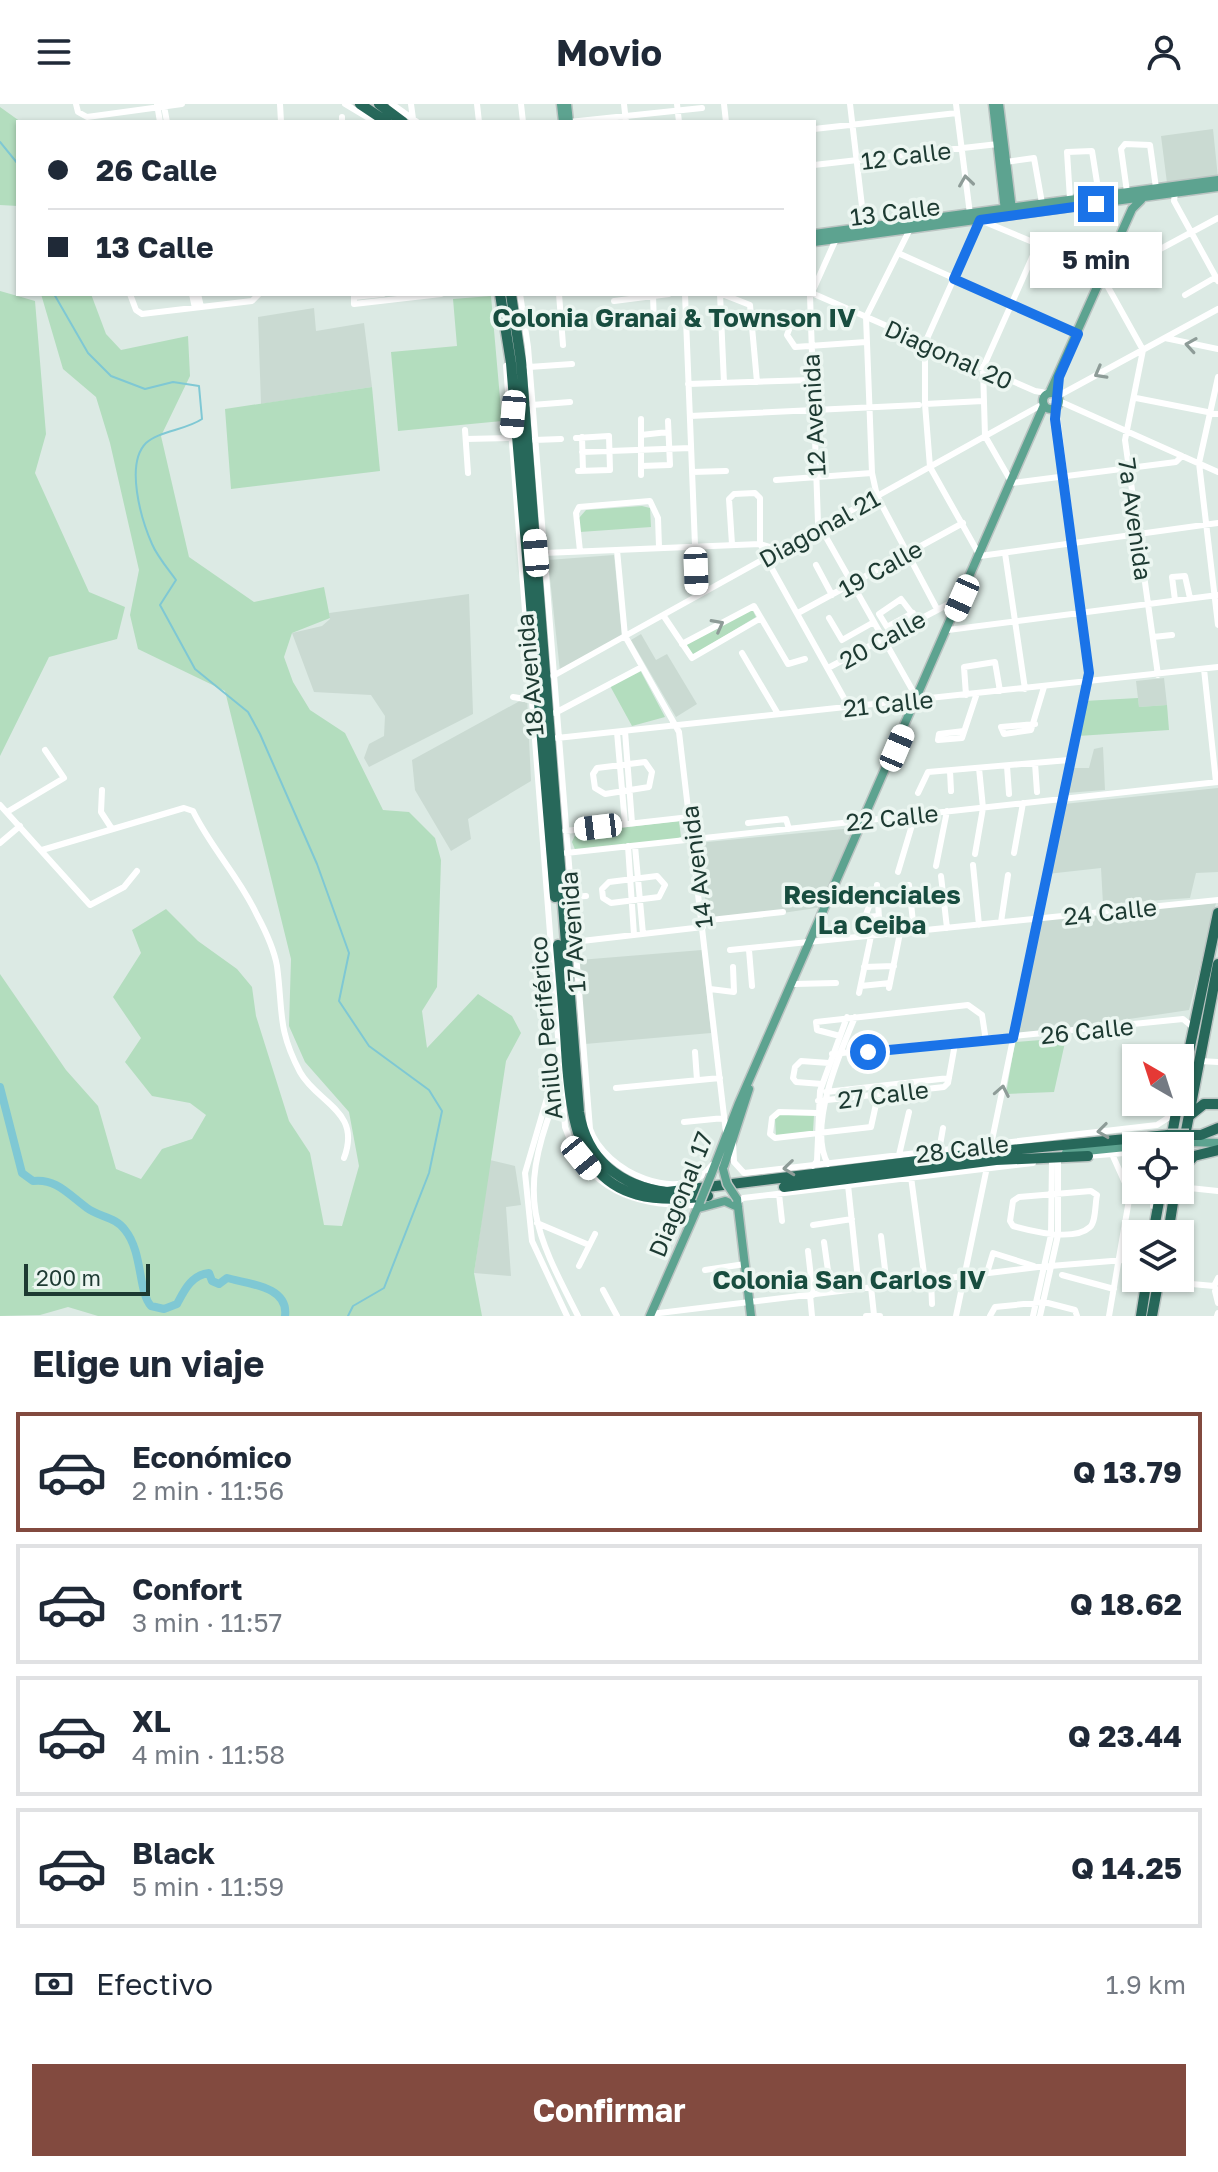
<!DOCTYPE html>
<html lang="es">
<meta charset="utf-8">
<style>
body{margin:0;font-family:"Golos Text",sans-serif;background:#f2f2f3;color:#1f2937;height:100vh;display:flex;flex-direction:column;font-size:30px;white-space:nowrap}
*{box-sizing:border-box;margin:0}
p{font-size:26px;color:#747a83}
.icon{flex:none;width:44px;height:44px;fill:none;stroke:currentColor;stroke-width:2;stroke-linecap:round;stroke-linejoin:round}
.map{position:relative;height:1212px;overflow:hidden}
.details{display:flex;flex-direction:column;background:#fff;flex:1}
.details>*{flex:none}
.hud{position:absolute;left:16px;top:16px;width:800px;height:176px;border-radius:0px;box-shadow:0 2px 6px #0004;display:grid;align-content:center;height:176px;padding:0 32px;background:#fff}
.needle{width:52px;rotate:321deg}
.buttons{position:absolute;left:1122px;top:940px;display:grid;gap:16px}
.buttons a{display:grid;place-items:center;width:72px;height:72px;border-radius:0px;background:#fff;box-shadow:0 2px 6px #0004;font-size:40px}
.scale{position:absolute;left:24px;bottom:20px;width:126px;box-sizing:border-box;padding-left:8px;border:4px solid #1d3a32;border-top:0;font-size:22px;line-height:28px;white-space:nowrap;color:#1d3a32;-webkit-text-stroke:6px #ecf6f1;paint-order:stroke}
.end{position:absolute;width:36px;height:36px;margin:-18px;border:10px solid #1a73e8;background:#fff;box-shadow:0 0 0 4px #fff}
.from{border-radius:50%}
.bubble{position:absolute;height:56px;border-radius:0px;background:#fff;box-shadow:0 2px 6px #0004;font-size:26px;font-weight:700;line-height:56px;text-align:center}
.car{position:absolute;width:24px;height:48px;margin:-24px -12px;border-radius:10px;box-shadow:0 0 6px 2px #0007;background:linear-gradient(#fff 24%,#345 0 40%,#fff 0 76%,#345 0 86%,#fff 0)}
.hud b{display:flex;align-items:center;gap:28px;height:76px;font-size:30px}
.hud b+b{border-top:2px solid #e0e1e3}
.hud i{width:20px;height:20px;background:#1f2937}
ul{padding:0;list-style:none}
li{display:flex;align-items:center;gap:24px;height:120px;margin:0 16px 12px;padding:0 16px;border:4px solid #e0e1e3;border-radius:0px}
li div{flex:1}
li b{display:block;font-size:30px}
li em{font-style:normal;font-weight:700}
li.selected{border-color:#824a3f}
li>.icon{width:72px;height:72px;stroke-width:1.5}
h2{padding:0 32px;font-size:36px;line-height:96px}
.pay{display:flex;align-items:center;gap:20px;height:88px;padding:0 32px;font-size:30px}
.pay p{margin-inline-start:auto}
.action{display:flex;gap:16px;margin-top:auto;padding:16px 32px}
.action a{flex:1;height:92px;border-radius:0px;background:#824a3f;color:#fff;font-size:32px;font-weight:700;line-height:92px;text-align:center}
header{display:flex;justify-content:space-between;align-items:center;height:104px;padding:0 32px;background:#fff;font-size:36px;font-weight:700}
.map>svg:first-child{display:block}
.built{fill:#cadad2}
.green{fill:#b3ddbe}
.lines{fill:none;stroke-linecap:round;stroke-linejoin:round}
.stream{stroke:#7fc8d4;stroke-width:2}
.river{stroke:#7fc8d4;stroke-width:8}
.major-casing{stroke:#bbc4c2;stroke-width:11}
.highway-casing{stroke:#bbc4c2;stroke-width:13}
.minor{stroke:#fff;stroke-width:6}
.major{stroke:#5da390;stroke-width:8}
.highway{stroke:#27685a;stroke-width:10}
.major-bridge-casing{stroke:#bbc4c2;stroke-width:11;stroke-linecap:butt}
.highway-bridge-casing{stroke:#bbc4c2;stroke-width:13;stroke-linecap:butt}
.major-bridge{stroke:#5da390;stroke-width:8}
.highway-bridge{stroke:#27685a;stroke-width:10}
.oneway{stroke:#8e9c98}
.route{stroke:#1a73e8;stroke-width:10}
.labels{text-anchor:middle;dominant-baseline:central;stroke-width:7;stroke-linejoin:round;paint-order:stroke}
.street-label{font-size:24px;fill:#1d3a32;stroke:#ecf6f1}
.neighbourhood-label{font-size:26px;font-weight:bold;fill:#184d3f;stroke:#ecf6f1}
</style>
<header><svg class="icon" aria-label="menu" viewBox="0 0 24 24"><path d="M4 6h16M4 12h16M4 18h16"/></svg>Movio<svg class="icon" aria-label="person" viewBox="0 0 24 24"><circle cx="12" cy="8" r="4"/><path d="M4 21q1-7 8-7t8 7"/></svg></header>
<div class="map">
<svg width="1218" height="1212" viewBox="0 0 1218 1212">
<rect width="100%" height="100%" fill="#dceae4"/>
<path class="built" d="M1213 25 1218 74 1167 79 1161 32Z
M314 204 316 227 364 219 372 283 261 300 258 213Z
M614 451 622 533 560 567 548 456Z
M469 490 473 610 369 663 364 654 369 640 384 632 385 612 371 591 314 588 292 529 322 522 330 515 329 509Z
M641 530 656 556 667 550 697 600 676 613 631 536Z
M1164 574 1167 601 1139 603 1136 577Z
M527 593 531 677 468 715 471 735 451 747 415 686 412 656Z
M1103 643 1105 686 1066 689 1071 664H1089L1094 645Z
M1218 684V768L1196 769 1190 794 1103 800 1101 764 1047 770 1064 700Z
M854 724 823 803 709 820 697 739Z
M1216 799 1189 906 1016 932 1040 815Z
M702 846 711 929 585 940 579 856Z
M490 1056 515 1062 521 1101 506 1103 511 1172 474 1169Z"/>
<path class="green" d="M0 3 21 18H18V102L0 101Z
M0 187 35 197 46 330 35 369 89 488 125 503 117 535 49 553 0 652Z
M41 190H91L106 230 121 246 188 232 190 272 161 332 189 453 254 498 324 483 330 514 292 529 284 553 293 578 310 606 345 629 383 706 409 708 435 734 441 756 437 883 422 907 427 944 478 890 512 912 521 929 506 957 474 1169 482 1212H98L68 1203 40 1211 0 1212V870L66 966 98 1002 116 1065 141 1075 162 1045 192 1035 206 1011 190 999 152 992 125 958 141 934 113 893 141 849 132 826 166 805 198 837 237 865 252 883 256 912 289 1017 310 1049 324 1121 342 1122 359 1062 349 1008 305 958 289 922 291 855 225 587 138 545 130 511 139 466 110 339 96 293 63 265Z
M491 192 502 317 398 327 391 248 457 242 453 195Z
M372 283 380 367 231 385 225 305Z
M642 402 650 404 651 423 580 428 579 414 586 406Z
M752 505 756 513 693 551 686 541Z
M639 564 665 613 632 622 609 580Z
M1138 594 1139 603 1167 601 1169 626 1078 632 1084 597Z
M679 717 681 733 676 735 576 748 572 738 576 729Z
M1066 934 1054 988 1006 990 1015 938Z
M779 1010 814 1011 813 1027 776 1032 775 1014Z"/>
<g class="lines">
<path class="stream" d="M0 38 18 60
M54 190 88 249 111 272 145 285 173 278 199 282 202 315C186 326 159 327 146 339 125 360 141 415 152 440 157 452 168 465 176 476L160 501 195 565 248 608 260 630 317 760 349 849 339 897 369 942 429 986 442 1007 429 1069 384 1184 353 1202 348 1212"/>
<path class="river" d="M0 983 22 1069 33 1077C56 1074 69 1091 87 1104 99 1113 116 1113 125 1126 143 1148 138 1188 151 1202L164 1205 177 1200C184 1187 191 1171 209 1169L212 1177 219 1180 227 1174C248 1180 289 1182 285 1212"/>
<g class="major-casing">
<path id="major" d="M561 0 563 18
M567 0 569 18
M993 0 1005 107
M999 0 1012 106
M814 130 1218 76
M814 138 1218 83
M1050 288 1132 105 1141 96
M1043 297a8 8 0 1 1 16 0a8 8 0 1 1-16 0Z
M1190 1038 1218 1039
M1066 1049 1166 1039
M723 1065 749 985
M711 1071 739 999 1044 301
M737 1095 751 1212
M699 1104 725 1097 738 1103
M650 1212 700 1098"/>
</g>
<g class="highway-casing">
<path id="highway" d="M360 0 387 18
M379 0 403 18
M500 190 511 259 555 793
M511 190 521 257 579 1008C587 1056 620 1082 667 1088L990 1048 1168 1031
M558 841C561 876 564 911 566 946 572 1047 590 1109 708 1092
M1180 990 1218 809
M1189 1012 1204 1000H1218
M1189 1031H1201L1218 1024
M1171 1036 1178 998
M1180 1058 1218 860
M1180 1067 1194 1052 1218 1046
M784 1083 996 1056 1088 1052
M1153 1130 1161 1086
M1168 1130 1175 1086
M1141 1212 1147 1174
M1152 1212 1159 1174"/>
</g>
<path class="minor" d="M76 0 78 8 87 13 182 0
M157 0 160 18
M280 0 281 18
M345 0 375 18
M392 0 417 18
M411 0 413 15
M477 0 479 18
M521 0 523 18
M624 0 626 18
M677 0 679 18
M724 0 726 18
M850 0 865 128
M956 0 970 110
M164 2 167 18
M342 13V18
M569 18 702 4
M814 25 957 9
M1006 58 1034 54 1042 99
M814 61 998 40
M1127 88 1121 45 1125 40 1150 41 1156 84
M1175 89 1174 97 1218 177
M1070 95 1067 48 1092 47 1099 91
M1218 114 1112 171 980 116 925 239V300L930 363 980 452 1218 419
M910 125 866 213 872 369 877 392 937 505
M1038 140 983 264 985 332 1012 379 1176 358 1182 352
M898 149 1078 230
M1103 174 1143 246 1125 336 1158 571
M814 184 836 135
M130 190 136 206 142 210 252 197 259 190
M192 190 195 204
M198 190 201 203
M354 190V200L441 190
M520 190 528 243 590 1025C604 1067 682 1104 712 1061
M559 190 563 241
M685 190 697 492
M720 190 724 279
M722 190 750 201 757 278
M814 190 1035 287 1047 289
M1185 191 1216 173
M653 192 654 220
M810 192 818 419 918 596
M354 193 383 190
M614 197 669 190
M809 217 790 223 787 231 795 243 866 238
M1165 234 1218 245
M506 262 565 1023C587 1087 636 1103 699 1101
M529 263 572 260
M1218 273 1199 359 1218 521
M688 280 812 276
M1058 292 1218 205
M1136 294 1218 310
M1059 297 1218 368
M925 300 983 297
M532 301 570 298
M690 312 919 301
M641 315V371
M465 326 468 369
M641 331 668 328
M582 333 583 367
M576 334 609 332 610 366 578 367
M466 335 510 334
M534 336 561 335
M582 348 691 344
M641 362 670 361 668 317
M692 368 726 367
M776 376 872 369
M732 440 729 395 734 390 755 389 760 394V440L768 453
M617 446 625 532 679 628 726 1029
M580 447 576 409 579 403 650 397 658 414 659 443
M544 449 760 440 780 446
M1005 449 1025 585
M766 454 849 603
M816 461 832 491
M1175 496 1172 473 1185 472 1190 494
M798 509 963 419
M913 509 887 523 879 510 901 495 917 516
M663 511 692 554 761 514
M829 514 842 536 874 518
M948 526 1218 491
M1153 533 1172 531
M682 540 754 502 788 560 805 555
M742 549 778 610
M828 564 958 495
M1204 565 1216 678
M553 572 1043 300
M966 591 964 563 995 558 1000 587
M513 593 531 596
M555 609 642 563
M1035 620 1001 623 1004 630 1031 626 1044 583
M625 627 632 719
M617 628 625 720
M557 634 1218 563
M938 636 962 634 977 589
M938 636 939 630 964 627
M645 658 652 668 649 683 605 690 595 684 593 670 597 664Z
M1035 659 1037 688
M1007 662 1009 690
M950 667 951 687
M102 686 101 708 112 725
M918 689 928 668 1069 656
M0 701 90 801 124 783 137 767
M7 708 64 674 45 646
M748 719 786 715 789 725
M565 727 690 713
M0 739 20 722
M628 742 634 831
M635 742 643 830
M42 746 184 704 193 707C211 744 240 774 257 811 265 826 274 845 277 862 283 906 277 925 300 968 317 999 362 1007 344 1054
M566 749 1218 678
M1014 749 1023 699
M975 750 983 704 979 664
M973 761 979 821
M936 762 947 707
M898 768 915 711
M657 772 665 781 659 793 611 799 603 794 602 785 609 778Z
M941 772 947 824
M877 781 880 831
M909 781 914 827
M876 784 865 813 879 812
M570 793 586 792
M702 817 783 808
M1001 818 1008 771
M573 838 703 823
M730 846 1218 796
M749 846 752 882
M864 863 894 862
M794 880 836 879
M861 882 890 879
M889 884 900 829
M710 885 734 888 733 863
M859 889 871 832
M840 932 817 926 816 918 968 901 982 911 986 937
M695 948 697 976
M832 950 1183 915 1194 924
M1199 957 1218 958
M557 960 525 1069 532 1137 567 1212
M822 980 796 978 793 974 795 963 801 957 829 959
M616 984 720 974
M826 988 949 974
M818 997 944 983 948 979 955 940
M561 998 553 1001C517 1095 535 1128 578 1212
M817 1009 779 1008 772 1014 770 1030 775 1034 871 1023 878 991
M684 1018 724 1014
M733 1037 734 1058 744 1069 1157 1021 1174 1010
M991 1041 1089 569 1056 303
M939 1047 943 1024
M899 1051 909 1008
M1088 1052 1136 1048
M828 1060C807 1024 840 948 855 913
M813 1062 817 1057 820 987 847 913
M911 1073 925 1177
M848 1081 859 1185
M1180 1083 1218 1087
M1091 1087 1097 1091C1095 1099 1096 1118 1090 1123 1074 1138 1031 1127 1013 1122L1010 1117 1013 1097 1019 1093Z
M779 1090 782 1117
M738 1098 743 1094 1033 1059
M1153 1102 1155 1086
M537 1119 589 1141
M813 1121 852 1115
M881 1132 887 1182
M824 1138 831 1188
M808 1147 813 1191
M579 1162 595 1130
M705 1166 745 1160
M987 1169 993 1149 1034 1162
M1062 1171 1114 1185
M1218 1174 1214 1182 1218 1189
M931 1176 932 1200
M747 1177 779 1172
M1158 1177 1214 1182
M871 1183 874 1211
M603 1186 617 1212
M1215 1187 1218 1199
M810 1191 812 1212
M651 1210 1038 1163 1136 1155
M866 1212H880
M956 1212 987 1063
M990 1212 995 1203 1044 1198 1075 1206 1077 1212
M1033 1212 1051 1131 1052 1056
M1040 1212 1058 1131V1056
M1109 1212 1130 1090 1112 1050
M1217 1212 1218 1209"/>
<use href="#major" class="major"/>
<use href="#highway" class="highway"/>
<g class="major-bridge-casing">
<path id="major-bridge" d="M1166 1039 1190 1038
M723 1065 727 1080 737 1095
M700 1098 711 1071"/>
</g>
<g class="highway-bridge-casing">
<path id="highway-bridge" d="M1168 1031H1189"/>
</g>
<use href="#major-bridge" class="major-bridge"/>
<use href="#highway-bridge" class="highway-bridge"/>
</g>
<defs><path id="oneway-chevron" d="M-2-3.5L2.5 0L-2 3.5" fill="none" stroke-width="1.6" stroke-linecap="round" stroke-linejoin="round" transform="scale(2)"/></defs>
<g class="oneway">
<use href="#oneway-chevron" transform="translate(966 77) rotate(-98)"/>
<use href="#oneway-chevron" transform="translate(1191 241) rotate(-171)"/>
<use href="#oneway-chevron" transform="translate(1100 269) rotate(151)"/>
<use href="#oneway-chevron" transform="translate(718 521) rotate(-28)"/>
<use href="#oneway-chevron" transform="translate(1002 987) rotate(-79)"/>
<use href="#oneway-chevron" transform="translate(1103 1027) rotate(173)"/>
<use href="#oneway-chevron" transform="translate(789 1064) rotate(174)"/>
</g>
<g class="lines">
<path class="route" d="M868 948 1013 934 1089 569 1055 315 1059 273 1078 230 954 175 980 116 1096 100"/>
</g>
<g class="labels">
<g class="street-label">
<text transform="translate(906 51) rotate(-7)">12 Calle</text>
<text transform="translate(895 107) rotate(-7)">13 Calle</text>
<text transform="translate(949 250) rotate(24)">Diagonal 20</text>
<text transform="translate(813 311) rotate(-93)">12 Avenida</text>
<text transform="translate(1136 415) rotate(82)">7a Avenida</text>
<text transform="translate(819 424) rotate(-29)">Diagonal 21</text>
<text transform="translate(880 464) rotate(-29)">19 Calle</text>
<text transform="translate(882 535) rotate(-29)">20 Calle</text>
<text transform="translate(529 571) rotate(-95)">18 Avenida</text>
<text transform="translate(888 599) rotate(-6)">21 Calle</text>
<text transform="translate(892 713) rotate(-6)">22 Calle</text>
<text transform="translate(696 763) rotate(-97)">14 Avenida</text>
<text transform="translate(1110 807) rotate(-6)">24 Calle</text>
<text transform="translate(572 828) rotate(-94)">17 Avenida</text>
<text transform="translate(545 924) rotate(-95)">Anillo Periférico</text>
<text transform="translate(1087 926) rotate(-6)">26 Calle</text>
<text transform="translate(883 990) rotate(-7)">27 Calle</text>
<text transform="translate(962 1044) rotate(-7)">28 Calle</text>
<text transform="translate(680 1090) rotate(-68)">Diagonal 17</text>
</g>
<g class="neighbourhood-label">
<text x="674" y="213">Colonia Granai &amp; Townson IV</text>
<text x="872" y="790">Residenciales<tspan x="872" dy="30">La Ceiba</tspan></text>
<text x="849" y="1175">Colonia San Carlos IV</text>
</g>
</g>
</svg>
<div class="buttons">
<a><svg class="needle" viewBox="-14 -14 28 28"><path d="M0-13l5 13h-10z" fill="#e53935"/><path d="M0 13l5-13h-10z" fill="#747a83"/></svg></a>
<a><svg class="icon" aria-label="locate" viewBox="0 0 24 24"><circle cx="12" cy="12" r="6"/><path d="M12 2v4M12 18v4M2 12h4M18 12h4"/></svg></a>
<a><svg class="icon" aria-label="layers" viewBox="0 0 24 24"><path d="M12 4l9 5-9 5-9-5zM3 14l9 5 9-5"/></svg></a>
</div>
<div class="scale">200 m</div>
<i class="end from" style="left:868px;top:948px"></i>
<i class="end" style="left:1096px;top:100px"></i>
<div class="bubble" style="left:1030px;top:128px;width:132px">5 min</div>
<i class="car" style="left:513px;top:310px;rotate:185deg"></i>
<i class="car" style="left:536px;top:449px;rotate:355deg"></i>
<i class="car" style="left:696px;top:467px;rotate:178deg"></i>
<i class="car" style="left:962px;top:494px;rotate:204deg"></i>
<i class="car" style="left:897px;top:644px;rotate:23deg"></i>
<i class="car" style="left:598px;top:723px;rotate:263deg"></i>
<i class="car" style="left:581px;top:1054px;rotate:141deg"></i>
<div class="hud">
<b><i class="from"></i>26 Calle</b>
<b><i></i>13 Calle</b>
</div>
</div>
<section class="details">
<h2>Elige un viaje</h2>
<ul>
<li class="selected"><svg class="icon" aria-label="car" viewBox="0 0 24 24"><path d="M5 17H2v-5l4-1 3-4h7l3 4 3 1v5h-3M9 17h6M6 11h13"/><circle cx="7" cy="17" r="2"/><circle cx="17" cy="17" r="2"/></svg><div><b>Económico</b><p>2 min · 11:56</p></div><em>Q 13.79</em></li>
<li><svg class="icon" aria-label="car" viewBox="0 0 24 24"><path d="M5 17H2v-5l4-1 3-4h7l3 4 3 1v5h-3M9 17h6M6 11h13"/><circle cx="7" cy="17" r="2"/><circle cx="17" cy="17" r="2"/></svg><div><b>Confort</b><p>3 min · 11:57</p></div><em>Q 18.62</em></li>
<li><svg class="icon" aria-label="car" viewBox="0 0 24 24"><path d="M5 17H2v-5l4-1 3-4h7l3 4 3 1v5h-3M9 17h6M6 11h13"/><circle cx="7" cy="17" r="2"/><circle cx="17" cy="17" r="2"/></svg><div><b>XL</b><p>4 min · 11:58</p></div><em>Q 23.44</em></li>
<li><svg class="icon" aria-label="car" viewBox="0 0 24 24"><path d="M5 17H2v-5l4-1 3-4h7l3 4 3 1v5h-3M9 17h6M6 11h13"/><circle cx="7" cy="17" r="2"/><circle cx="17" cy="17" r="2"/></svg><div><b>Black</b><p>5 min · 11:59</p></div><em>Q 14.25</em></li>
</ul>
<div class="pay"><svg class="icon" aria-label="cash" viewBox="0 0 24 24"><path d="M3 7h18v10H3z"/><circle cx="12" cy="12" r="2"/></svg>Efectivo<p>1.9 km</p></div>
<div class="action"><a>Confirmar</a></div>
</section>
